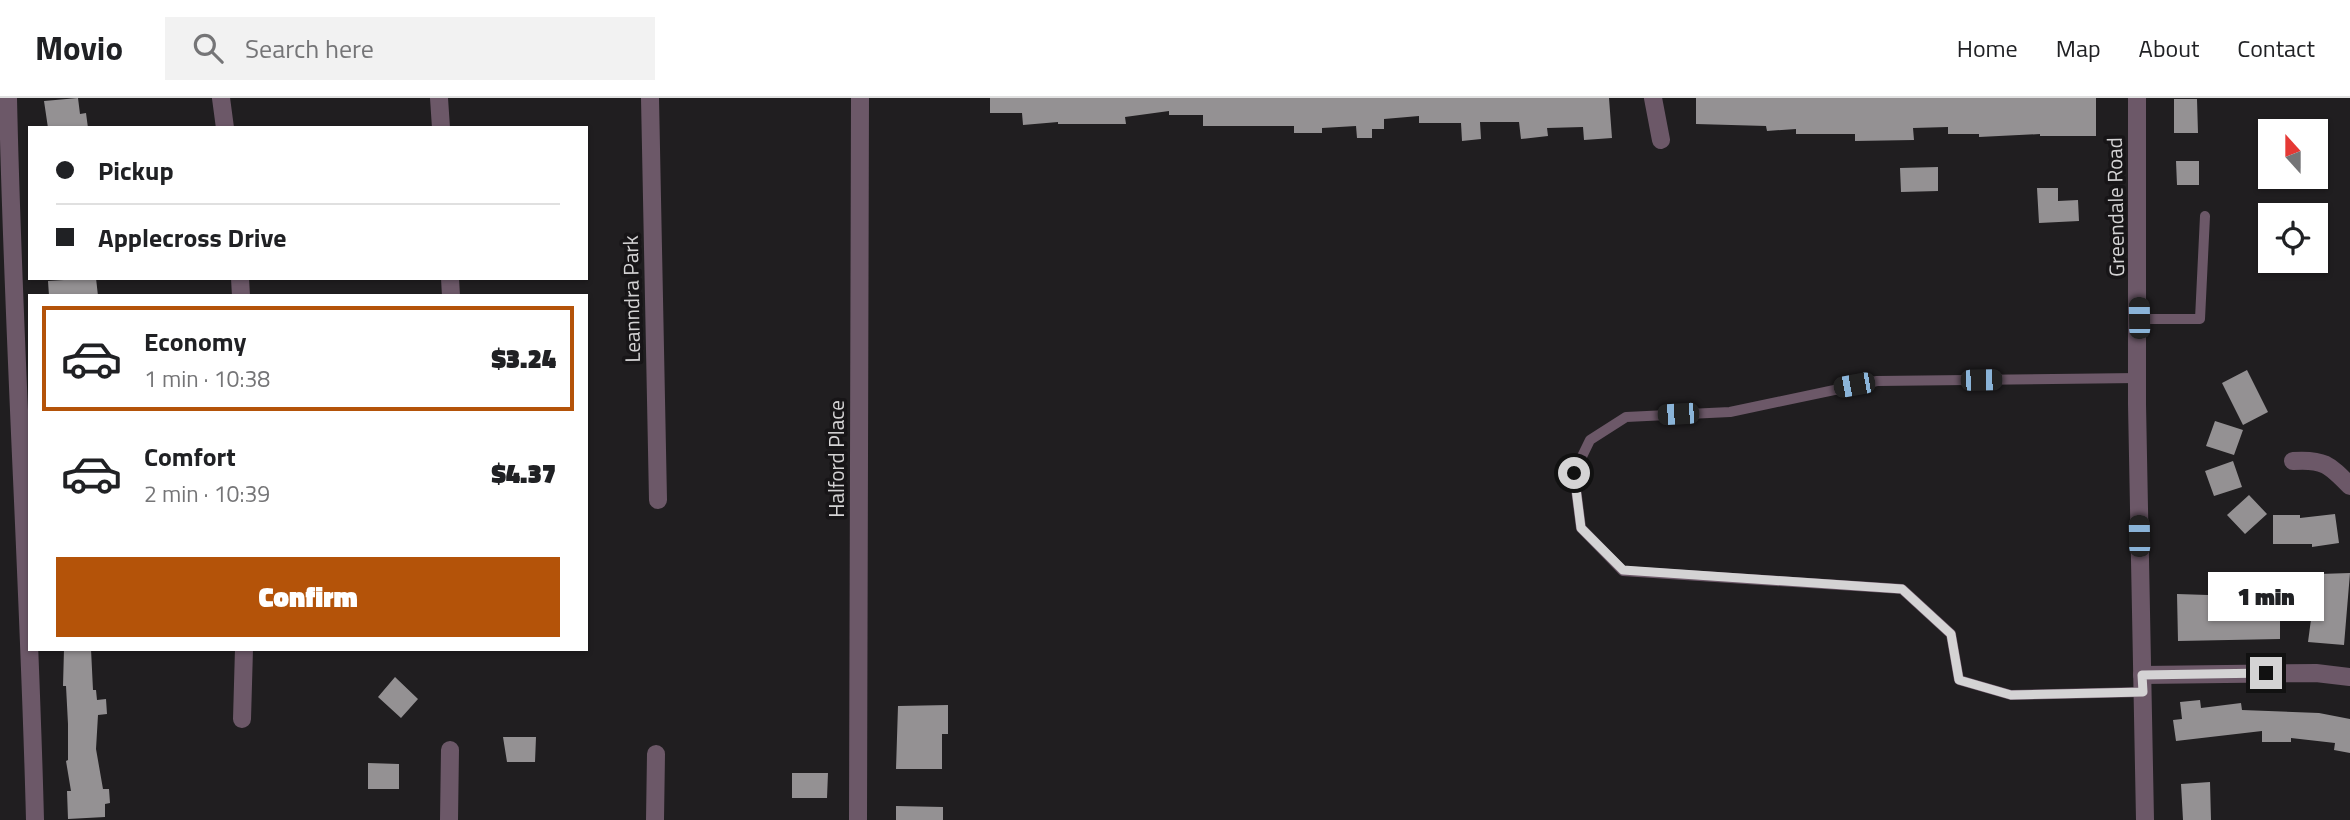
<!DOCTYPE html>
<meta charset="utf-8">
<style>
body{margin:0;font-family:"Titillium Web",sans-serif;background:#f2f2f2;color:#202124;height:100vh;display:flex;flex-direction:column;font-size:26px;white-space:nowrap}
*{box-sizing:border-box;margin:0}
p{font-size:23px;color:#757577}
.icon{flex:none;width:38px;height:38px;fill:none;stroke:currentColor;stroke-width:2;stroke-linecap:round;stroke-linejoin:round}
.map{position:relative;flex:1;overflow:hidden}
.details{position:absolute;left:28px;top:196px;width:560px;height:357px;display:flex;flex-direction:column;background:#fff;border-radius:0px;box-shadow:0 2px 5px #0004}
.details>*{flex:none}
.hud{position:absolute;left:28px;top:28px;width:560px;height:154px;border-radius:0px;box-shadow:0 2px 5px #0004;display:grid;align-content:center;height:154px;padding:0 28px;background:#fff}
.needle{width:46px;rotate:339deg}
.buttons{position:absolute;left:2258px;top:21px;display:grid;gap:14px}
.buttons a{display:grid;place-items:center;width:70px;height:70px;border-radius:0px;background:#fff;box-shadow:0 2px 5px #0004;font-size:35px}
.end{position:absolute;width:32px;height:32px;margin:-16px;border:9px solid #d4d3d4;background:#111;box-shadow:0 0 0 4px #111}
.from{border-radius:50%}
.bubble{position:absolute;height:49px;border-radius:0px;background:#fff;box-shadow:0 2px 5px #0004;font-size:23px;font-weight:800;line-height:49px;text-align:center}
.car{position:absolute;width:21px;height:42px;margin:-21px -10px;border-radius:9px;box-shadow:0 0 5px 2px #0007;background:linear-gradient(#222 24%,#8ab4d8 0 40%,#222 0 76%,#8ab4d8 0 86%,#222 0)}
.hud b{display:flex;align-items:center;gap:24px;height:66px;font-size:26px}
.hud b+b{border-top:2px solid #e0e0e0}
.hud i{width:18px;height:18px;background:#202124}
ul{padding:12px 0 0;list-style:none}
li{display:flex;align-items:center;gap:21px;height:105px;margin:0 14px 10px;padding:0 14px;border:4px solid transparent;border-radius:0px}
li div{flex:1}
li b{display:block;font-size:26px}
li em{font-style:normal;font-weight:800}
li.active{border-color:#b45309}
li>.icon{width:63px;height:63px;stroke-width:1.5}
.primary-button{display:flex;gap:14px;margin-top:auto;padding:14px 28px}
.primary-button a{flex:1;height:80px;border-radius:0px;background:#b45309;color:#fff;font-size:28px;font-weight:800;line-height:80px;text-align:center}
header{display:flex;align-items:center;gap:42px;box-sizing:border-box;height:98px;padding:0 35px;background:#fff;border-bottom:2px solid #e0e0e0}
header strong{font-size:33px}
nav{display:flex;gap:38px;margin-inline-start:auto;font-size:24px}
.search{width:490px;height:63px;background:#f2f2f2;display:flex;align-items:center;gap:18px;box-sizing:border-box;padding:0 24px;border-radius:0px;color:#757577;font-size:26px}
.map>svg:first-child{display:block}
.building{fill:#949193}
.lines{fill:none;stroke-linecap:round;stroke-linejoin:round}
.service{stroke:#6c5868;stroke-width:10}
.minor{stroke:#6c5868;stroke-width:18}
.tertiary{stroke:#6c5868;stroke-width:18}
.route{stroke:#d4d3d4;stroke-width:9}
.labels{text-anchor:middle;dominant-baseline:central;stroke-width:7;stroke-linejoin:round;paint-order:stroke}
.street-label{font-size:21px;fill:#d4d3d4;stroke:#171517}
</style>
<header>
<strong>Movio</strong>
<div class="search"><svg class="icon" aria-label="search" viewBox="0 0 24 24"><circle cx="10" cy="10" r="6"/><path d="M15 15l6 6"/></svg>Search here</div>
<nav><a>Home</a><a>Map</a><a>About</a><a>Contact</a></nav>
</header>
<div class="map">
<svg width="2350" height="722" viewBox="0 0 2350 722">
<rect width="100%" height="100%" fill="#201e20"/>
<path class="building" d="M78 0 80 16 86 15 88 30H48L44 3Z
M990 0H1609L1612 40 1584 42 1583 29 1547 30 1548 38 1521 41 1519 24H1480L1481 41 1462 43 1461 25H1419V18L1384 21V31H1372V40H1357L1356 28 1322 30V35H1294V28H1203V17H1169V13L1125 19 1126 26H1058V24L1023 27 1022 15H990Z
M1696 0H2096V38H2040V36L1979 39V36H1948V29L1913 30 1914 42 1855 43V36H1796V31L1767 33 1766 28 1696 26Z
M2174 1H2197L2198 35H2174Z
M2176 63H2199V87H2177Z
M1938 69V93L1901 94 1900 70Z
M2037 90H2058V103L2078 102 2079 123 2039 125Z
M96 180 98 198H49L48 183Z
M2247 272 2268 314 2243 327 2222 285Z
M2215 323 2243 332 2234 357 2206 348Z
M2233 363 2242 389 2214 398 2205 373Z
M2249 397 2267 416 2245 436 2227 417Z
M2335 416 2339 445 2312 449V446H2273V417H2300V420Z
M2350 475 2344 547 2308 544 2312 514H2320L2319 476Z
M2249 494 2280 495V541L2178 543 2177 496 2208 497V501L2249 500Z
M64 551H91L93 592H96L97 602 106 601 107 616 98 617 96 651 103 691H109L110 705 105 706V719L68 721 67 693H71L66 663 68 662V626L66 588H63Z
M395 579 418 601 401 620 378 599Z
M2200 602 2201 610 2241 605 2242 612 2319 615 2350 621V655L2334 652 2335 645 2291 640V644H2262V633L2176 643 2173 622 2182 621 2180 604Z
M948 607V636H942V671H896L898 608Z
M503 639H536L535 664H507Z
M368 665 399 666V691H368Z
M792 675H828L827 700H792Z
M2210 684 2211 722H2183L2181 686Z
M896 708 943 709V722H896Z"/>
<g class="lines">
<path class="service" d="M2139 221H2200L2205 118
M2138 280 1877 283 1730 314 1626 319 1590 342 1574 375 1581 430 1623 473 1902 491 1951 536 1959 582 2011 597 2143 594"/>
<path class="minor" d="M8 0C13 241 29 481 35 722
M221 0 225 30
M439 0 441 30
M650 0 658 402
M1653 0 1661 42
M240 180 241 198
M450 180 451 198
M2293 363C2323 361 2329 366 2350 388
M2142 577 2316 575 2350 579
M242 621 244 551
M449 722 450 652
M655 722 656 656
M858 722 860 0"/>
<path class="tertiary" d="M2137 0V306L2145 722"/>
</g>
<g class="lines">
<path class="route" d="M1574 375 1581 430 1623 472 1902 491 1951 536 1959 582 2011 597 2143 594 2142 577 2266 575"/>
</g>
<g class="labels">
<g class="street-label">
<text transform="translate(2115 109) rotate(-91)">Greendale Road</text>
<text transform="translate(631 201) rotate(-91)">Leanndra Park</text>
<text transform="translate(836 361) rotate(-90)">Halford Place</text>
</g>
</g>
</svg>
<div class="buttons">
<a><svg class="needle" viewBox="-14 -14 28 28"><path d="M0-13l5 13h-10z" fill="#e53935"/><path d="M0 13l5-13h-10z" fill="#757577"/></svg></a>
<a><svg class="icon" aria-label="locate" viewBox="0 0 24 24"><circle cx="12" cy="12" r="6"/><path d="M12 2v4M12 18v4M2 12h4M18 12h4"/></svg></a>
</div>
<i class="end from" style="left:1574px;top:375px"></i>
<i class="end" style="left:2266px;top:575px"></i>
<div class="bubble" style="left:2208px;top:474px;width:116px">1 min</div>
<i class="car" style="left:2139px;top:220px;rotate:359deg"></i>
<i class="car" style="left:1981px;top:282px;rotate:89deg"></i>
<i class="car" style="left:1854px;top:287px;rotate:260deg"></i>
<i class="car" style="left:1678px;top:316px;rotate:267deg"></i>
<i class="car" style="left:2139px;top:438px;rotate:359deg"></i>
<div class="hud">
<b><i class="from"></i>Pickup</b>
<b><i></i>Applecross Drive</b>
</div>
<section class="details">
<ul>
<li class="active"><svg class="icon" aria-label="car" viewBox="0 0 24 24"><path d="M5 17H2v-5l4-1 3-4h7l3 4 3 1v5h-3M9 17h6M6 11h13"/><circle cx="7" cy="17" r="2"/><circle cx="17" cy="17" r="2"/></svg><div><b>Economy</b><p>1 min · 10:38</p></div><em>$3.24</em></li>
<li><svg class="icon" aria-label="car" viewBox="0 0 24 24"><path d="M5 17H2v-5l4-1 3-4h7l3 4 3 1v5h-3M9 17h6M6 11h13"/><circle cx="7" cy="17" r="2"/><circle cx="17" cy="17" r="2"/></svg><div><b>Comfort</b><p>2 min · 10:39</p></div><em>$4.37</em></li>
</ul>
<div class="primary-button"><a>Confirm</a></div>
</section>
</div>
